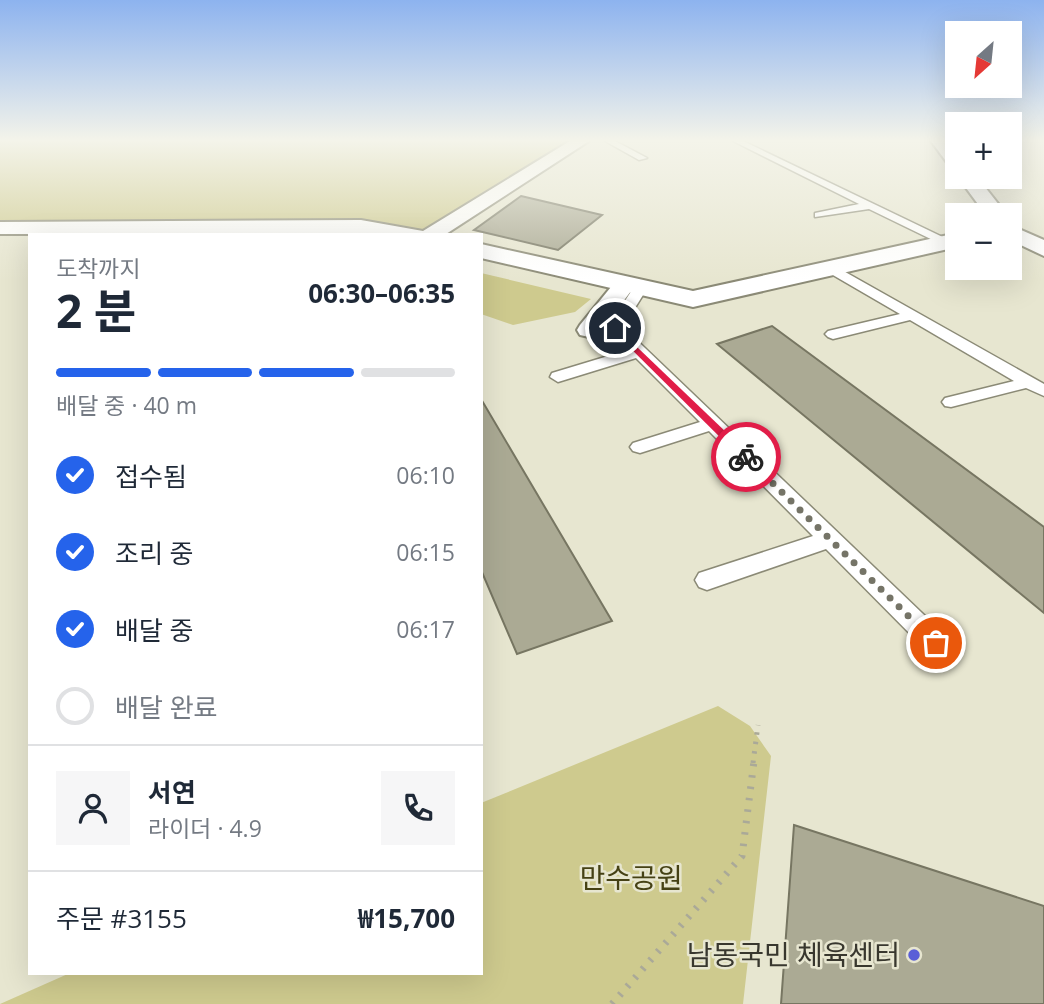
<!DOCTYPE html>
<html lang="ko">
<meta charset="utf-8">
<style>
:root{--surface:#fff;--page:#f6f6f7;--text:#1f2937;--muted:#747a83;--line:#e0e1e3;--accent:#2563eb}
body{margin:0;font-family:"Open Sans","Noto Sans KR",sans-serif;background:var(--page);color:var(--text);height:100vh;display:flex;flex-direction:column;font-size:26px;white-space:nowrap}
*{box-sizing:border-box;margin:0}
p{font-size:23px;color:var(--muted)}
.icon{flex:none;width:38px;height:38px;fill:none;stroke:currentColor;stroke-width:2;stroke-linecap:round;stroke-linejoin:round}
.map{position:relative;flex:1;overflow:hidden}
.sheet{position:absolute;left:28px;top:233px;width:455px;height:742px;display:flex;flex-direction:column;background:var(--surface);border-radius:0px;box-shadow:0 7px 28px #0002}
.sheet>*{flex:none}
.needle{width:46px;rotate:207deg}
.fabs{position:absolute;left:945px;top:21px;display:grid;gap:14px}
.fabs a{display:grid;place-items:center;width:77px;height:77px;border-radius:0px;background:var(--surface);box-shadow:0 7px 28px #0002;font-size:35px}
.pin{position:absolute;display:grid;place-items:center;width:60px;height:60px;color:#fff;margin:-30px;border:4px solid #fff;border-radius:50%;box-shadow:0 2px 7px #0007}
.courier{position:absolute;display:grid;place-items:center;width:70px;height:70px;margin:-35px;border:5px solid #e11d48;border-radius:50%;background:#fff;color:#222;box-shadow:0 2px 9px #0007}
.overview em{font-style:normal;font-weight:700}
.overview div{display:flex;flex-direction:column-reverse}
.overview{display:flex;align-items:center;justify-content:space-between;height:119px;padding:0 28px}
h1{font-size:46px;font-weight:700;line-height:52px}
.bar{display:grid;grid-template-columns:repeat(4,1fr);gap:10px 7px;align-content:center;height:84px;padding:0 28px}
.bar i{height:9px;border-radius:5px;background:var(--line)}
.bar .on{background:var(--accent)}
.bar p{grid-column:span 4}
.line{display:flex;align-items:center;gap:18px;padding:0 28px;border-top:2px solid var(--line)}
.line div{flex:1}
.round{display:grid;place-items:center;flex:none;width:74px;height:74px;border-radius:0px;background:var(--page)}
ol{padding:0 28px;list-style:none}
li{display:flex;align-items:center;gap:21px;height:77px}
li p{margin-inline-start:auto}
li .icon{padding:7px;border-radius:50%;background:var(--accent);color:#fff;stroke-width:4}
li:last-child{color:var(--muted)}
li i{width:38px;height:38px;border:4px solid var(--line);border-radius:50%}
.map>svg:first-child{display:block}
.green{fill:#ceca8e}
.building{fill:#abaa94;stroke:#777662;stroke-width:2}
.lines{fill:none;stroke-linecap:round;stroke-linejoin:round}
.service-casing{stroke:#8b8a76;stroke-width:3}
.pedestrian-casing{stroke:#8b8a76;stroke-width:4}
.minor-casing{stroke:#8b8a76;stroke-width:4}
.path-far1{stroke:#aaa998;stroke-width:5;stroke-dasharray:2.5 7;stroke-linecap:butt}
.path{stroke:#aaa998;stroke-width:7;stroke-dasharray:2.5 9;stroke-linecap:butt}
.service{fill:#fff;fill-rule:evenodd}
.pedestrian{fill:#fff;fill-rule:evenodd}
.minor{fill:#fff;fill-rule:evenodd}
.route{fill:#e11d48}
.done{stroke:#757467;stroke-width:7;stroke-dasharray:0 12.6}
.poi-dot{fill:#5a5fd7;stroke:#e7e6d0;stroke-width:2.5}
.labels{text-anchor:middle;stroke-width:5;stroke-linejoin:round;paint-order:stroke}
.near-park-label{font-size:28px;fill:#454114;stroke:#e7e6d0}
.near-poi-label{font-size:28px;fill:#38372e;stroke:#e7e6d0;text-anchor:end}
</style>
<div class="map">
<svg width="1044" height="1004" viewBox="0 0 1044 1004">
<rect width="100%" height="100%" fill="#e7e6d0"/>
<path class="green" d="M0 141H581L432 234 0 229Z
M481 273 591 299 575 312 513 325 481 314Z
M718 706 750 726 771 756 743 1004H0L70 973H481V803Z"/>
<path class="building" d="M521 196 602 215 558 250 474 230Z
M772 326 1044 527V613L717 344Z
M481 399 612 621 517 654 481 570Z
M794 825 1044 906V1004H781Z"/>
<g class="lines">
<g class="service-casing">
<path id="service" d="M605 141H615L647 158 639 160Z
M733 141H743L953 242 943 245 869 209 815 217V213L859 204Z
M831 264 1044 384V396L1026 388 951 407 945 406 942 402 945 398 1014 381 910 320 833 339 828 337 825 334 828 331 900 314 826 271V265Z
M641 283 648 287 623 327 945 635 949 643 945 651 936 654 927 651 826 549 707 590 699 587 695 580 699 573 813 536 709 431 640 453 633 451 630 447 633 443 700 422 636 358 558 382 550 377 552 373 628 350 607 328 636 284Z"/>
</g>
<g class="pedestrian-casing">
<path id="pedestrian" d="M623 280 631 282 634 287 598 335 589 337 580 335 577 330 580 325 615 282Z"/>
</g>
<g class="minor-casing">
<path id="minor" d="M570 141H589L446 234H0V222L361 220 423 231Z
M931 141H947L957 153V169L951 168Z
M958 177H977L1007 215H986Z
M1010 225 1044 240V256L1010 240Z
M957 233V247L693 307 481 258V244L693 291Z"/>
</g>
<path class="path-far1" d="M753 763 758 725"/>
<path class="path" d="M612 1004 742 856 754 761"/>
<use href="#service" class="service"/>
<use href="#pedestrian" class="pedestrian"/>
<use href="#minor" class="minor"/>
</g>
<linearGradient id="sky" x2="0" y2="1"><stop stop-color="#8db3ef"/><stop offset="0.5" stop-color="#f4f4ea"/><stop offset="1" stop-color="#f4f4ea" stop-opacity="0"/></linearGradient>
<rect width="1044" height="281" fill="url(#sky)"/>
<path class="route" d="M615 326 750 455V460H743L612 330Z"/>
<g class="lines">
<path class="done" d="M746 457 936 643"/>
</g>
<circle class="poi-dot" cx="914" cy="955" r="7"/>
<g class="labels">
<g class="near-park-label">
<text x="631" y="888">만수공원</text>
</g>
<g class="near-poi-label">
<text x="900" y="965">남동국민 체육센터</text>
</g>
</g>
</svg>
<div class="fabs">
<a><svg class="needle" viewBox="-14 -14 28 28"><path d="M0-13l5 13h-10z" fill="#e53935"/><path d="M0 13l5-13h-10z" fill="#747a83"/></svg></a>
<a>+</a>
<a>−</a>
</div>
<div class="pin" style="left:936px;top:643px;background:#ea580c"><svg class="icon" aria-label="bag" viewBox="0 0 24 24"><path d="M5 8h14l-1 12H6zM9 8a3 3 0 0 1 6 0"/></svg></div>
<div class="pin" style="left:615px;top:328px;background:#1f2937"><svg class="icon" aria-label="home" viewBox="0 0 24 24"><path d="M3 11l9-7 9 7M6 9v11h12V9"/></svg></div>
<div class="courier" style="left:746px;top:457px"><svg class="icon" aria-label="bike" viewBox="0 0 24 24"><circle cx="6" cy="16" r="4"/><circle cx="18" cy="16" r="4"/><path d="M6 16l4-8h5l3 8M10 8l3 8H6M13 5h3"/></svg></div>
<section class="sheet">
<div class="overview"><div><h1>2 분</h1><p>도착까지</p></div><em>06:30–06:35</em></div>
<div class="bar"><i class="on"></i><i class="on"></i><i class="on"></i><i></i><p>배달 중 · 40 m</p></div>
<ol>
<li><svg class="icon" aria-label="check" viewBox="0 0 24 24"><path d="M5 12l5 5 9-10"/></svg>접수됨<p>06:10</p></li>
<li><svg class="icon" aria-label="check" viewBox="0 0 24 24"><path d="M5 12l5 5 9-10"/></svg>조리 중<p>06:15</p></li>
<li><svg class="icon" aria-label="check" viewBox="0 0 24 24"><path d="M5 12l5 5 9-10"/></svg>배달 중<p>06:17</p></li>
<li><i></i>배달 완료</li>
</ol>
<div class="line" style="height:126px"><a class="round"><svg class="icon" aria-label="person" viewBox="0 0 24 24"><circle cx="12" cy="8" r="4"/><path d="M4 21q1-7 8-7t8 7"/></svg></a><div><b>서연</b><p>라이더 · 4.9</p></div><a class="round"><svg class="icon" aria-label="phone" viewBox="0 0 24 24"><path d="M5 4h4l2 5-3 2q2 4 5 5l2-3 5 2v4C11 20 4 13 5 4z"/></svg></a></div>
<div class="line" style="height:91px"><div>주문 #3155</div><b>₩15,700</b></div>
</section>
</div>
